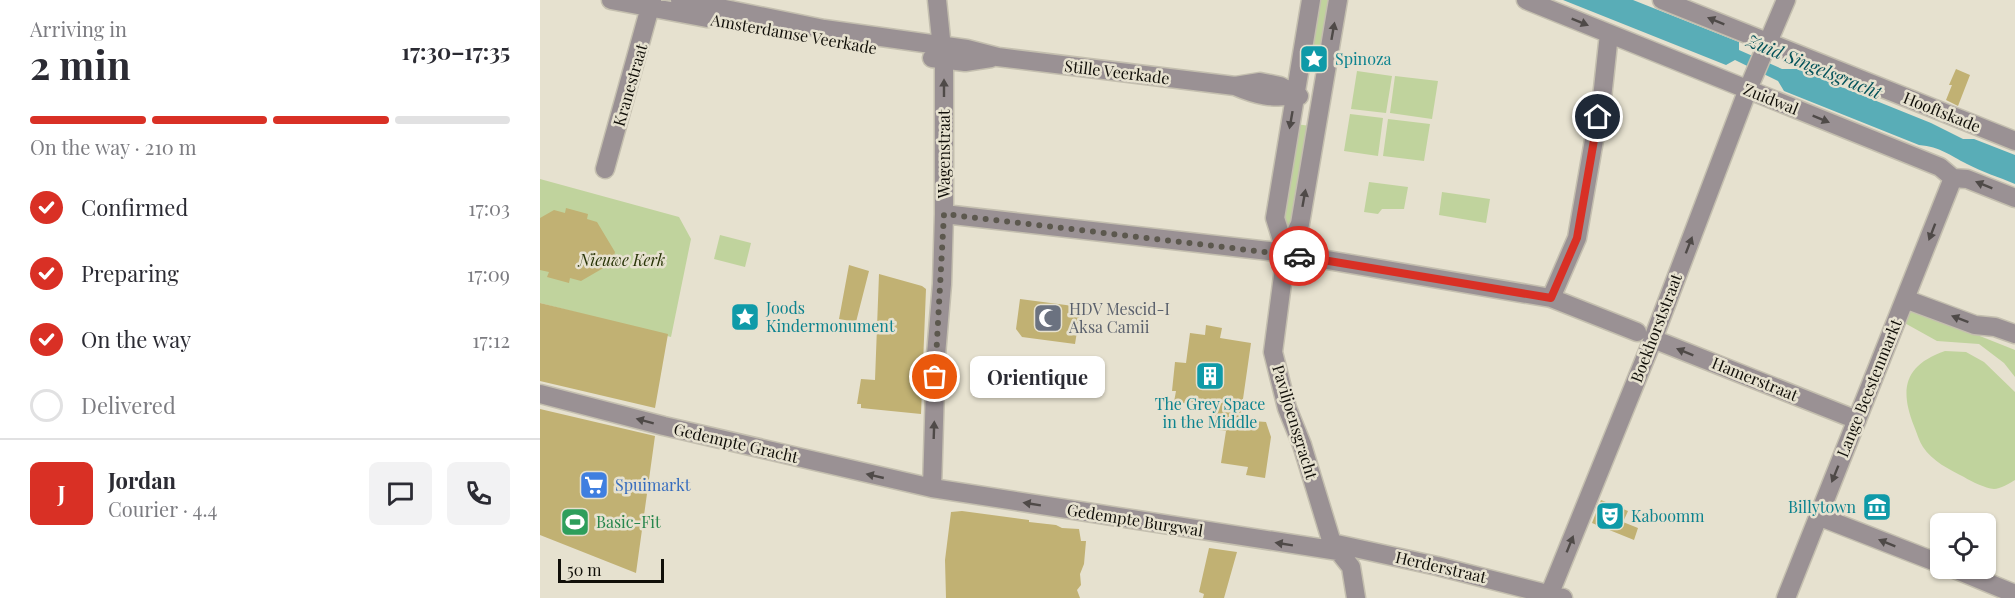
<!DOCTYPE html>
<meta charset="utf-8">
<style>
:root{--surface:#fff;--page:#f2f2f3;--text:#2b2b33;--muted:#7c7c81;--line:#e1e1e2;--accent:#d93025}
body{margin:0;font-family:"Playfair Display",serif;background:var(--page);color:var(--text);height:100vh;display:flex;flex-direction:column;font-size:22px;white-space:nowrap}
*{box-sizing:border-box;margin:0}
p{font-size:20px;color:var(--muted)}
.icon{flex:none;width:33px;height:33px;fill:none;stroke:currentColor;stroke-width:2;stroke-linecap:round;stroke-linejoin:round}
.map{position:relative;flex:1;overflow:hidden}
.drawer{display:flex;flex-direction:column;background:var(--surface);width:540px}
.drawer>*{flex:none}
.buttons{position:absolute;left:1390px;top:513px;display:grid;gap:12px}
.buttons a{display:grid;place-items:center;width:66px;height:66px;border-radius:9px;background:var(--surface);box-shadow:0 2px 4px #0004;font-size:30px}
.scale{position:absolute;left:18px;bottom:15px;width:106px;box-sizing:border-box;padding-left:6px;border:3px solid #110f09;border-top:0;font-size:16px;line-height:21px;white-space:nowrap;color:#110f09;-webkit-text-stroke:4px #e6e1cf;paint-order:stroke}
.pin{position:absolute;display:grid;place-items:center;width:51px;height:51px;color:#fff;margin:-26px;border:3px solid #fff;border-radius:50%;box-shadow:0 2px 6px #0007}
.courier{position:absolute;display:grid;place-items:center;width:60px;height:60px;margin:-30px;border:4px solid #d93025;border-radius:50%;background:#fff;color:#222;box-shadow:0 2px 8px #0007}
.bubble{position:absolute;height:42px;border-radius:9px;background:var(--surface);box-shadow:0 2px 4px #0004;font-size:20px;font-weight:700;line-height:42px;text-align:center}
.overview em{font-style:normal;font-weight:700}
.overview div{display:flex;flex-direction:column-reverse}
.overview{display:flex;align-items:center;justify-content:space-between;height:102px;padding:0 30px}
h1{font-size:39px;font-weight:700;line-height:45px}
.bar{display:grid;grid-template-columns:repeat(4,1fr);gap:9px 6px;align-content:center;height:72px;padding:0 30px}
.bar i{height:8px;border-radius:4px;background:var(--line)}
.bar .current{background:var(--accent)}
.bar p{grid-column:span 4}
.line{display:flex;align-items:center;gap:15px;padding:0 30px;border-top:2px solid var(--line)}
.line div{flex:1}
.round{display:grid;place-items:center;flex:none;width:63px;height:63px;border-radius:9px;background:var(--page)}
ol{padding:0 30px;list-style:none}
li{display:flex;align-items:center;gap:18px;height:66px}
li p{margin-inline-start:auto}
li .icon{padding:6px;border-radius:50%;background:var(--accent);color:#fff;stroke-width:4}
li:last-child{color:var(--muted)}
li i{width:33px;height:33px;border:3px solid var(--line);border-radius:50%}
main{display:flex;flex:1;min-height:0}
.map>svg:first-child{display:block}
.green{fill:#c0d39d}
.water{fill:#59adb7}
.building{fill:#c1b173}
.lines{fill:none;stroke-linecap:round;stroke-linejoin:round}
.minor-casing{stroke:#c4bfaf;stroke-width:21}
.minor{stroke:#9a9194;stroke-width:18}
.oneway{fill:#4f4a48}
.done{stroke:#5c584e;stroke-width:6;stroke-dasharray:0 10.8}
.route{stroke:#d93025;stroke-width:8}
.labels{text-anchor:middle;stroke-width:5;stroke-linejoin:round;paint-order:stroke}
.street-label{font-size:16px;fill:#110f09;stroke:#e6e1cf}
.culture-label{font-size:16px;fill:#0d838f;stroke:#e6e1cf;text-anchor:start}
.park-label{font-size:16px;font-style:italic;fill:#273306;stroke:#e6e1cf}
.worship-label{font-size:16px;fill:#5b616d;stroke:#e6e1cf;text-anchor:start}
.shop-label{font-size:16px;fill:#366cbe;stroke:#e6e1cf;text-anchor:start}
.leisure-label{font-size:16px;fill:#27864d;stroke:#e6e1cf;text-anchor:start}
.water-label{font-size:18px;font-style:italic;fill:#05535a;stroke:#e6e1cf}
</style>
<main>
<section class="drawer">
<div class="overview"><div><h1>2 min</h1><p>Arriving in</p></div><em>17:30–17:35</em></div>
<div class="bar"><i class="current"></i><i class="current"></i><i class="current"></i><i></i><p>On the way · 210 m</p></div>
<ol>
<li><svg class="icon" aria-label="check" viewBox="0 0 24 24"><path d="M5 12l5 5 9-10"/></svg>Confirmed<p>17:03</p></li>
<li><svg class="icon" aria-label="check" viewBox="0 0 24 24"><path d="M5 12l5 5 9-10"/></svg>Preparing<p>17:09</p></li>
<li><svg class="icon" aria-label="check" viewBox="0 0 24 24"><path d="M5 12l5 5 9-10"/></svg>On the way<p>17:12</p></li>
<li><i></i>Delivered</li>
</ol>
<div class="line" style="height:108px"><b class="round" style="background:var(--accent);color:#fff">J</b><div><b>Jordan</b><p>Courier · 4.4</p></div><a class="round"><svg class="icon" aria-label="chat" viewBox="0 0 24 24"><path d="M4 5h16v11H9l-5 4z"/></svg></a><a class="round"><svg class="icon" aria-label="phone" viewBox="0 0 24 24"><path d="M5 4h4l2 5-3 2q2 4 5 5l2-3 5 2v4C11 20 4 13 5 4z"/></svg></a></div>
</section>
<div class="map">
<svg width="1475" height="598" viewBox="0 0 1475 598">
<rect width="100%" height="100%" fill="#e6e1cf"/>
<path class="green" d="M771 0H798L786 70 760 67Z
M817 71 852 76 846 113 811 109Z
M855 76 898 81 892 119 850 113Z
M810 114 843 118 838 156 804 151Z
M848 119 890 124 884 161 843 156Z
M755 124 771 126 751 229 741 227Z
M0 179 139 217 151 239 131 337 0 303Z
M829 182 868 187 864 209H842L838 214 824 212Z
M902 192 950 199 946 223 899 215Z
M180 235 211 243 205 267 174 259Z
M1367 307 1475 350V377L1464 363 1439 344 1397 341 1361 321Z
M1405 351 1426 352 1444 362 1475 392V480C1470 483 1460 489 1454 489 1445 488 1432 482 1424 477 1410 470 1392 461 1383 447 1379 441 1377 433 1374 426 1359 388 1365 365 1405 351Z"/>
<path class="water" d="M1023 0H1093L1199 42V50L1242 69H1257L1391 123 1423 139H1434L1475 155V184C1459 177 1442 172 1427 164 1409 155 1401 147 1379 145L1244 91 1238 81 1195 60 1186 65Z"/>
<path class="building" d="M1416 69 1430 75 1418 106 1406 100 1412 85H1409Z
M26 208 48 214 47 219 57 222 75 252 72 263 41 281 30 278 29 283 7 277 9 272 0 270V218L14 210 25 213Z
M309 265 329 271 316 322 299 319Z
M339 274 382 286 386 289 381 414 321 408V404H317L321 379 335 380Z
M480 299 541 307 535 344 482 337 476 329Z
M0 303 128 334 115 408 0 381Z
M666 325 682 328 680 338 711 343 700 420 726 422 731 437 725 478 706 475 708 467 681 463 686 431 673 429 677 407 634 402 636 391H632L635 362 646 363 650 333 665 335Z
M0 409 115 436 96 573 0 535Z
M1061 500 1088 511 1083 522 1098 528 1094 540 1052 523Z
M422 511 489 520V522L516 525 522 528 539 529 541 541H546L544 564 540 574 541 585 537 590 540 598H406L405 560 411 512Z
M669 548 697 552 684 598H663L664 594 659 592Z"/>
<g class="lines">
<g class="minor-casing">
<path id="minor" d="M71 0 167 18
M140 0 284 29 427 49 458 57 695 86C716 95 732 99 755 95
M798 0 760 224 746 253 733 352 747 408 762 445 792 543 811 567 816 598
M986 0 1400 167 1413 178 1427 179 1475 198
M1122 0 1475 141
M392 58 425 62 451 58
M695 86 720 82 740 86 759 96
M1058 103 1062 98 1069 34
M65 169 112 0
M404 214 746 253 1011 298 1097 332
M746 253 735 218 771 0
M1011 298 1037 238 1058 117
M1365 299 1435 325 1455 327 1475 334
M1113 339 1317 420
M0 394 124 426 392 488 798 551
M392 488 396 355 402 284 404 214V68L397 0
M1278 516 1401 564
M792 543 897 566 1023 598
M1412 568 1475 594
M1008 598 1113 339 1208 89 1246 0
M1246 598 1413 178"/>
</g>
<use href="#minor" class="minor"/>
</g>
<defs><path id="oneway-solid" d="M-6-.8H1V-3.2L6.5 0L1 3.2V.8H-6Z" transform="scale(1.5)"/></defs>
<g class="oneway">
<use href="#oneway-solid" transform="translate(1176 21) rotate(-158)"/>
<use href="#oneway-solid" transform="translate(1040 22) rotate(22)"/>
<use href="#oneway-solid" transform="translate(793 31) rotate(-80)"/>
<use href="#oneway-solid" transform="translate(404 88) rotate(-90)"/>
<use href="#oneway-solid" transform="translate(1281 119) rotate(22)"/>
<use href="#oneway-solid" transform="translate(751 120) rotate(100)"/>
<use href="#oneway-solid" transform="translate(1444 185) rotate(-158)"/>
<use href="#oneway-solid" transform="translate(764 198) rotate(-80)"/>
<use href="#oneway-solid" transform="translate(1392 232) rotate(111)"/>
<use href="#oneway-solid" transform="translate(1149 245) rotate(-69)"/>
<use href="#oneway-solid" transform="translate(1420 319) rotate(-159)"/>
<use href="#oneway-solid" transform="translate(1145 352) rotate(-158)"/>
<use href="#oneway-solid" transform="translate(105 421) rotate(-165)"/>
<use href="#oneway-solid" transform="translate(394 430) rotate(-88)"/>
<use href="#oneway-solid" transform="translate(1295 474) rotate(112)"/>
<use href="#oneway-solid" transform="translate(335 476) rotate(-167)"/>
<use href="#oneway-solid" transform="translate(492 504) rotate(-171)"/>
<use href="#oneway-solid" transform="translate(1347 543) rotate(-158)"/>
<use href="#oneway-solid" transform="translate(744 544) rotate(-171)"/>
<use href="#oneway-solid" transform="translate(1030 544) rotate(-68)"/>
</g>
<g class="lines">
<path class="done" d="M395 377 404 214 759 256"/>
<path class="route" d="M759 256 1011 298 1037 238 1058 117"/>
</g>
<defs>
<g id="sight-square" transform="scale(1.5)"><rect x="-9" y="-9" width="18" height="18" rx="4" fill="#0f9aa8" stroke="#e6e1cf"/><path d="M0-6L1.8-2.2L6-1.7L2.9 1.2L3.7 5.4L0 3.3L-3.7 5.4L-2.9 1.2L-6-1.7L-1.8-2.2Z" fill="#fff"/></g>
<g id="mosque-square" transform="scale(1.5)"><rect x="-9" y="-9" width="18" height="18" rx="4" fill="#6b7280" stroke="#e6e1cf"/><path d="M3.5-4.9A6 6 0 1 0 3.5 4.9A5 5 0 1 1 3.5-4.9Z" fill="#fff"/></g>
<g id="building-square" transform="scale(1.5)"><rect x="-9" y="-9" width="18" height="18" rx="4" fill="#0f9aa8" stroke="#e6e1cf"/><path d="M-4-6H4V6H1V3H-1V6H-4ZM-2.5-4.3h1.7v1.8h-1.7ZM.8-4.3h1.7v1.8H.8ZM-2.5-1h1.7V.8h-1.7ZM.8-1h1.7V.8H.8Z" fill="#fff"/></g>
<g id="supermarket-square" transform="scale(1.5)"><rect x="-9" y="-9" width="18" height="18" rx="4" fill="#3f7fe0" stroke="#e6e1cf"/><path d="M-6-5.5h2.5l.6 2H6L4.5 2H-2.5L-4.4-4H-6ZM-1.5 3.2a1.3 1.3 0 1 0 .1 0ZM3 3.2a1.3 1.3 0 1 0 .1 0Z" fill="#fff"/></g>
<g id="museum-square" transform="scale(1.5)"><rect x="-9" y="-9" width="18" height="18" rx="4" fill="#0f9aa8" stroke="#e6e1cf"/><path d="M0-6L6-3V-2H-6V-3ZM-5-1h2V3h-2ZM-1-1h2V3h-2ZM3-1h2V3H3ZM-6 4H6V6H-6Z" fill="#fff"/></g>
<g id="theatre-square" transform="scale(1.5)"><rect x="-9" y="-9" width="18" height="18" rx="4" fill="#0f9aa8" stroke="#e6e1cf"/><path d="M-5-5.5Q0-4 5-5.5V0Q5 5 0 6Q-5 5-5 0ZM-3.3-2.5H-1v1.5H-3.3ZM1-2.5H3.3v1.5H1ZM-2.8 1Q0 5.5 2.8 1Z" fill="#fff"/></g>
<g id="stadium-square" transform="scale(1.5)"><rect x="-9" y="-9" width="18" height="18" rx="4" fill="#2e9e5b" stroke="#e6e1cf"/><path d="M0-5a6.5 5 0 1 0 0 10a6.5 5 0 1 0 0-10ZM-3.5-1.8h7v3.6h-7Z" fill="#fff"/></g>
</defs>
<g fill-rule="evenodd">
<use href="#sight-square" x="774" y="59"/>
<use href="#sight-square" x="205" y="317"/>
<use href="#mosque-square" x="508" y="318"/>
<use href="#building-square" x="670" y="376"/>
<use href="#supermarket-square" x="54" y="485"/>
<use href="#museum-square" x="1337" y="507"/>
<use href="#theatre-square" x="1070" y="516"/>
<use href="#stadium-square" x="35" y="522"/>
</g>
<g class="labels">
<g class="street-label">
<text transform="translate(254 34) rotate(10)" y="6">Amsterdamse Veerkade</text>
<text transform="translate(577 72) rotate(7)" y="6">Stille Veerkade</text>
<text transform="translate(90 85) rotate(-74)" y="6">Kranestraat</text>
<text transform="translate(1231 99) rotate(22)" y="6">Zuidwal</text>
<text transform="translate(1402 112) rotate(22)" y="6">Hooftskade</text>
<text transform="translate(404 154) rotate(-90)" y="6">Wagenstraat</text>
<text transform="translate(1116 328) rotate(-69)" y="6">Boekhorststraat</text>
<text transform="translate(1215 379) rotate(22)" y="6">Hamerstraat</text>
<text transform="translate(1329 388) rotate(-68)" y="6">Lange Beestenmarkt</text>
<text transform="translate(755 422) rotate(73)" y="6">Paviljoensgracht</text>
<text transform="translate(196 443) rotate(13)" y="6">Gedempte Gracht</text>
<text transform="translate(595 520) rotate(9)" y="6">Gedempte Burgwal</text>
<text transform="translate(901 567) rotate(13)" y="6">Herderstraat</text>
</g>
<g class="culture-label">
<text x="795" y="65">Spinoza</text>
<text x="226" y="314">Joods<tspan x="226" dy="18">Kindermonument</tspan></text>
<text x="670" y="410" text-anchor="middle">The Grey Space<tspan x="670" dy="18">in the Middle</tspan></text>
<text x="1316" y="513" text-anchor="end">Billytown</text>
<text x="1091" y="522">Kaboomm</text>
</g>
<g class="park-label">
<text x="82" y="266">Nieuwe Kerk</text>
</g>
<g class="worship-label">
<text x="529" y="315">HDV Mescid-I<tspan x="529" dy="18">Aksa Camii</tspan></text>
</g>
<g class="shop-label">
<text x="75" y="491">Spuimarkt</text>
</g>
<g class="leisure-label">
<text x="56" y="528">Basic-Fit</text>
</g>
<g class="water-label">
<text transform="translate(1274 67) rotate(22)" y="6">Zuid Singelsgracht</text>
</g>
</g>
</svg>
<div class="buttons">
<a><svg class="icon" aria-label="locate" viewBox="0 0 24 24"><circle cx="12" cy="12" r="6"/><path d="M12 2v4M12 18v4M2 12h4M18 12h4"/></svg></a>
</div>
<div class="scale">50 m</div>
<div class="pin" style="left:395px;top:377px;background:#ea580c"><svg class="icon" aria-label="bag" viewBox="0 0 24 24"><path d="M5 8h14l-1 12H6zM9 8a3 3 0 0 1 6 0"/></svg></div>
<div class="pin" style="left:1058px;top:117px;background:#1f2937"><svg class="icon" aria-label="home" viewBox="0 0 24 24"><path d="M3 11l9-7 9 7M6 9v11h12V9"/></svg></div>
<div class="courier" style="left:759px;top:256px"><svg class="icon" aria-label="car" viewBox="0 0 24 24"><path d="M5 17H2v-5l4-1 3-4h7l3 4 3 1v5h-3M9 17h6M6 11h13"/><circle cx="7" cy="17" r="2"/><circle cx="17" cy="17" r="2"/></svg></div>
<div class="bubble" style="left:430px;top:356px;width:135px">Orientique</div>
</div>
</main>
